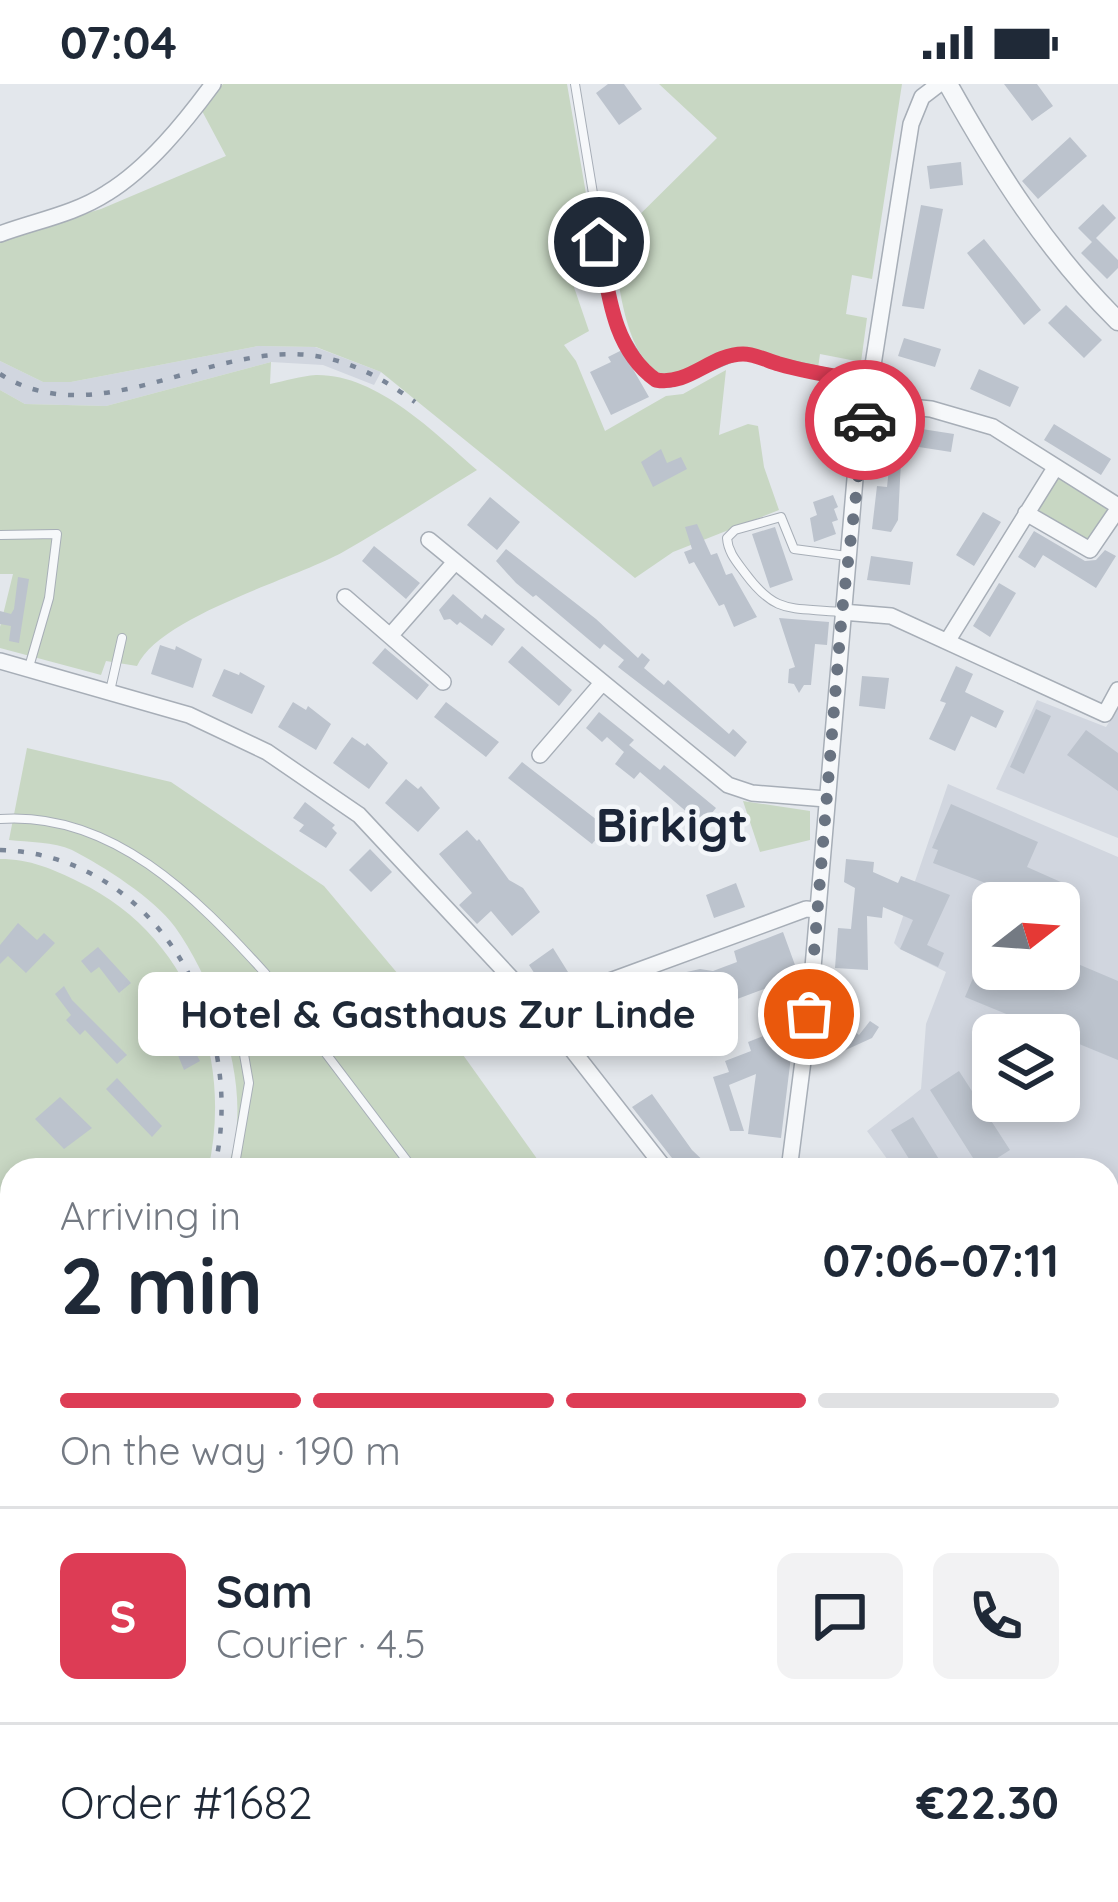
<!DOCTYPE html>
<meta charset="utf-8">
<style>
:root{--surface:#fff;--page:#f2f2f3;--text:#1f2937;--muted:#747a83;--line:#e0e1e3;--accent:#dd3c55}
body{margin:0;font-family:Quicksand,sans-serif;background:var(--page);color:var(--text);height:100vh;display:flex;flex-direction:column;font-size:45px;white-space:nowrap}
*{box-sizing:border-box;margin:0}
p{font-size:39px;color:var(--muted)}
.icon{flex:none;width:66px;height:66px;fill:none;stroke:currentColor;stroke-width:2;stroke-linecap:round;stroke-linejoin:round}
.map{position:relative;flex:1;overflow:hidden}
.sheet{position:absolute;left:0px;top:1074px;width:1119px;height:744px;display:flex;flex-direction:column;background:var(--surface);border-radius:36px 36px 0 0;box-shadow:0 6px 18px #0003}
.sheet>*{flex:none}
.needle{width:78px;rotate:73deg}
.controls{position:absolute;left:972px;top:798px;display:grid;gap:24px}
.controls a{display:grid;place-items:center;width:108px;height:108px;border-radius:18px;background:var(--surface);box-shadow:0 6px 18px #0003;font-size:60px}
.pin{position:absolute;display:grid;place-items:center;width:102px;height:102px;color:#fff;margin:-51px;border:6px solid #fff;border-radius:50%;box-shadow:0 3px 12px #0007}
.courier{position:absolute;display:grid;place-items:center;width:120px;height:120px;margin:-60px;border:9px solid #dd3c55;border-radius:50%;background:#fff;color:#222;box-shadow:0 3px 15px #0007}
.bubble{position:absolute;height:84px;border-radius:18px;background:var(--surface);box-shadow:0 6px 18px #0003;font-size:39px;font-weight:700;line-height:84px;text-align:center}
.overview em{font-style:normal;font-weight:700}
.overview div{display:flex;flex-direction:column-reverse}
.overview{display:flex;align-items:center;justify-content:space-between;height:204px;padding:0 60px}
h1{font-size:78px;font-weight:700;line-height:90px}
.bar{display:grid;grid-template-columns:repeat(4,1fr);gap:18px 12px;align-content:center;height:144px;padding:0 60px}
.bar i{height:15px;border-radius:9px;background:var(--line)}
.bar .active{background:var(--accent)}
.bar p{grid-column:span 4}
.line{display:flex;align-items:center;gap:30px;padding:0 60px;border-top:3px solid var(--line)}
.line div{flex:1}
.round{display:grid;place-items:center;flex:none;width:126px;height:126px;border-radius:18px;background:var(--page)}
.status{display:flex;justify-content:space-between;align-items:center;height:84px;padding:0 60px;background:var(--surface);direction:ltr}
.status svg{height:33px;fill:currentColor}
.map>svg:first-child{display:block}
.built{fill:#d1d6df;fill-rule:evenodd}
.green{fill:#c8d7c3}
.building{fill:#bcc3cd}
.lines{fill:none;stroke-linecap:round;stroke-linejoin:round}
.service-casing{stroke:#a7aeb7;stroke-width:10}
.minor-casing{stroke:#a7aeb7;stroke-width:18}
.tertiary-casing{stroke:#a7aeb7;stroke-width:21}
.service{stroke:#f6f8fa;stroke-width:8}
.minor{stroke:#f6f8fa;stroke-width:15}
.tertiary{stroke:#f6f8fa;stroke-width:18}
.rail{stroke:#7a8698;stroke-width:4.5;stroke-dasharray:6 12;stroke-linecap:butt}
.done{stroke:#697381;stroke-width:12;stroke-dasharray:0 21.6}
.route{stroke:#dd3c55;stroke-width:15}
.labels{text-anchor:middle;stroke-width:9;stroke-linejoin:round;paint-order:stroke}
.district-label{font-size:48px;font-weight:bold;fill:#1b2538;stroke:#f3f6f9}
</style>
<div class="status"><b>07:04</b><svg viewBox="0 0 49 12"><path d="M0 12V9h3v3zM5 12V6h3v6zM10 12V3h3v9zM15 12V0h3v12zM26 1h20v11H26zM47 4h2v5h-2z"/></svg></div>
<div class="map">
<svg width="1118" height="1818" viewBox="0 0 1118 1818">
<rect width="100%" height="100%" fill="#e3e7ec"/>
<path class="built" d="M258 262 315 263 381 288 374 301 323 281 271 278 106 322 25 320 0 306V277L43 298H71Z
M1037 616 1106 643 1118 624V754L996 705Z
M948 700 1118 773V1333L1107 1337V1086H895L867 1047 921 1005 926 940 946 888 900 865 894 859ZM993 819H1059V885H993ZM993 951H1059V1017H993Z"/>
<path class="green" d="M223 0H567L593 150 561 165 589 247 564 261 576 277 605 347 666 312 683 310 726 286 719 351 748 340 758 342 764 383 779 426 673 468 635 494 381 288 316 263 258 262 71 298H43L0 277V154L101 125 226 72 201 25Z
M659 0H902L872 195 852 191 846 230 867 234 861 278 820 270 818 284 743 264 674 294C624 286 620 199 612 158L717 54Z
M271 278 270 300C285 297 301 292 316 291 377 290 435 349 477 386 433 413 389 442 343 468 292 496 160 532 137 582L106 577 101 591 0 564V543L13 490H0V306L25 320 106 322Z
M1063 394 1105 420 1108 429 1092 455 1085 457 1040 431 1039 422 1054 396Z
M27 664 171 698 324 802 446 947 545 1086H226C258 1015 217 902 175 843 154 814 103 782 72 766 54 758 28 758 9 756Z
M743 717 810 727V756L760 768Z
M0 775C30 775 53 785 79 798 188 850 234 972 208 1086H12V1368L0 1384Z
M1118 1483V1818H375L370 1806H1107V1489Z"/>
<path class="building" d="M608 0H624L642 25 619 41 596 9Z
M1004 0H1037L1053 22 1032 37Z
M1070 53 1087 72 1038 115 1022 97Z
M961 78 963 101 930 105 927 82Z
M1103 120 1116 134 1096 154 1118 176V184L1107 195 1081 169 1092 158 1078 144Z
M921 121 943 125 924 225 902 222Z
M984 155 1041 226 1024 241 967 169Z
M1066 221 1102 256 1084 274 1048 239Z
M904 254 941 265 935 283 898 272Z
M622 266 649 313 611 331 590 288 611 278 608 273Z
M979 285 1019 303 1010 323 970 305Z
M810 310 844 314 841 338 807 334Z
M1054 340 1111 375 1101 391 1044 356Z
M896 341 954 350 951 368 893 359Z
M661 365 667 379 681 373 687 385 653 403 641 378Z
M890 375 901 377 898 436 891 448 872 445 877 402 887 403Z
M833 411 838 423 834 425 838 436 832 438 836 450 814 458 810 434 817 431 813 418Z
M490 413 520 438 497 466 467 441Z
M983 428 1001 438 974 482 956 471Z
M697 440 711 471 717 469 726 491 732 489 757 533 734 543 724 520 719 522 694 478 689 480 684 468 692 465 685 443Z
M775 443 793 496 770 504 752 450Z
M1034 447 1085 477 1096 476 1105 466 1116 472 1096 504 1043 471 1035 484 1018 473Z
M374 462 420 499 406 515 362 477Z
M506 465 596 535 638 574 642 569 650 576 644 584 664 601 668 596 729 650 733 645 747 658 735 673 618 583 624 576 604 560 600 565 536 511 533 513 516 499 496 477Z
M871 472 913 478 910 501 867 496Z
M18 493 29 495 19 559 9 557 11 542 0 540V527L11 530 14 525Z
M999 499 1016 509 990 553 973 542Z
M453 510 482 535 485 530 505 545 492 562 460 538 457 541 450 535 444 536 439 526Z
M779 534 829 538 827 561 815 560 811 601H804L799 609 794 600 788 599 789 585 795 583Z
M160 561 175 566 176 562 202 575 193 604 151 590Z
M522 562 572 606 559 622 508 578Z
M385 564 429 601 417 616 372 579Z
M956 582 973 590 965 608 1004 627 996 644 971 632 955 667 929 655 946 619 940 617Z
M224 585 239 591 240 588 265 602 252 630 212 612Z
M862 592 889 594 885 625 859 622Z
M293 618 306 626 308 622 331 640 316 666 278 643Z
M446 618 499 658 486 673 434 633Z
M1036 625 1051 632 1024 690 1010 683Z
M599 628 634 656 629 661 660 686 664 681 716 724 702 741 640 688 634 695 615 680 624 668 607 653 602 658 586 644Z
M1086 646 1118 669V707L1067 671Z
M352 653 365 662 367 659 388 679 369 705 333 679Z
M522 678 606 743 592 760 508 694Z
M406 695 418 705 421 702 440 724 418 748 385 719Z
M305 718 335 741 332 744 337 749 326 764 299 747 304 741 293 734Z
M951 720 1038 758 1027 783 1072 803 1065 819H1014L1006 815 1009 808 933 779 938 766 932 764Z
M467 746 477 757 479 755 509 796 523 804 540 828 512 852 491 827 477 840 459 821 472 809 439 770Z
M370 765 392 788 371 808 349 786Z
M846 775 874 778 873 788 898 799 901 792 950 811 927 861 944 869 938 883 900 865 913 836 883 823 882 834 867 832 868 886 835 884 838 844 851 845 855 804 844 798Z
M736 799 745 823 714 834 706 811Z
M18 839 37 856 44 849 55 859 26 889 8 872 0 880V861Z
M993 847V885H1059V872L1118 897V976L965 913Z
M783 848 799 892 697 930 703 945 683 952 673 924 651 932 641 907 682 889 700 885 713 887 737 878 734 867Z
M98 863 131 899 119 909 99 883 91 889 81 877Z
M553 864 568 888 544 904 529 881Z
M64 902 72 916 127 971 117 980 85 946 80 951 66 936 71 931 55 910Z
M155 923 191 960 200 977 184 986 175 964 145 933Z
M838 935 859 951 870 937 879 943 872 954 837 970 822 968 825 940Z
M795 940 781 1054 748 1050 756 990 729 1001 744 1047H730L713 993 729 988 725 977 751 967 748 958Z
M959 987 1010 1066 980 1085 930 1006Z
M117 994 162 1042 152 1053 106 1005Z
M652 1010 692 1066 713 1086H683L672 1074 632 1023Z
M60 1013 92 1044 64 1065 35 1035Z
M913 1033 940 1077 925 1086H916L891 1046Z
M1107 1151 1118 1164V1250L1107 1237Z"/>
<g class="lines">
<g class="service-casing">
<path id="service" d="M575 0 614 237 647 290 669 299 740 270 870 298
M0 451 57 450 49 514 29 583
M840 528C790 523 776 531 745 489 736 477 728 468 727 454L735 446 781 433 794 465 847 472
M110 607 122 554
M0 735C112 727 196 813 265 889
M234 1086 249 999 235 919 265 889 414 1086"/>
</g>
<g class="minor-casing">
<path id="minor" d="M0 150C35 137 75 130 107 109 148 84 185 38 213 0
M868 319 931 325 993 343 1118 422
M1026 429 1090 466 1118 425
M429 456 728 701 752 709 826 715
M345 513 443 598
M842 528 891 532 1105 630 1118 606
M390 552 455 478
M948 556 1055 384
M0 577 189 631 267 668 359 731 541 926 666 1086
M540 671 602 599
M541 926 547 920 806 825 818 826
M789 1086 809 930 855 395 911 40 922 13 939 0
M1107 1399 1118 1396"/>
</g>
<g class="tertiary-casing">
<path id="tertiary" d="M948 0C996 86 1047 167 1118 237"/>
</g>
<use href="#service" class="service"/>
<use href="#minor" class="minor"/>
<use href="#tertiary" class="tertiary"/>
<path class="rail" d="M0 290C98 352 211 256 316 272 354 278 385 296 415 318
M0 766C160 771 249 944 214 1086
M0 1393 12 1378"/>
</g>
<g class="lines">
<path class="done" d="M809 930 842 528 865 336"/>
<path class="route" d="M599 158C608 206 612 265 656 296 689 302 711 270 743 270 755 270 768 277 779 280 809 289 840 293 871 298L865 336"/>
</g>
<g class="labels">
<g class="district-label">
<text x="672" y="758">Birkigt</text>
</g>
</g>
</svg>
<div class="controls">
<a><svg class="needle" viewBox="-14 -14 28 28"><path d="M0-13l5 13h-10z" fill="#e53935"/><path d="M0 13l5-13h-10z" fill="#747a83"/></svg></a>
<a><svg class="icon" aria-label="layers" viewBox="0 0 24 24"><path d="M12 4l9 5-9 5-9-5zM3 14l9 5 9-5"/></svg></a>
</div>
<div class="pin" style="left:809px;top:930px;background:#ea580c"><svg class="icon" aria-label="bag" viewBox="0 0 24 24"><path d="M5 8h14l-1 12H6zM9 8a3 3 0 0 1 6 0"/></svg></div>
<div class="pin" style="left:599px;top:158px;background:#1f2937"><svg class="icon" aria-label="home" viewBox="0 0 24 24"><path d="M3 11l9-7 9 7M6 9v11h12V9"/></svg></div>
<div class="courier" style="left:865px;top:336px"><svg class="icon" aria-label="car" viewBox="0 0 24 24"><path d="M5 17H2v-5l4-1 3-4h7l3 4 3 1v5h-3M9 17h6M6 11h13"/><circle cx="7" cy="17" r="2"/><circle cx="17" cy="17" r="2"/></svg></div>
<div class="bubble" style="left:138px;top:888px;width:600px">Hotel &amp; Gasthaus Zur Linde</div>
<section class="sheet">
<div class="overview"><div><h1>2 min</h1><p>Arriving in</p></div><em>07:06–07:11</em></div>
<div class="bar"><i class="active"></i><i class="active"></i><i class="active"></i><i></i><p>On the way · 190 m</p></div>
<div class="line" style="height:216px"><b class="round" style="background:var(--accent);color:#fff">S</b><div><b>Sam</b><p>Courier · 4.5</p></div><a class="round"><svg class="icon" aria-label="chat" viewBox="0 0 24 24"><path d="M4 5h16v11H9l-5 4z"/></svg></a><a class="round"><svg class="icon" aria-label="phone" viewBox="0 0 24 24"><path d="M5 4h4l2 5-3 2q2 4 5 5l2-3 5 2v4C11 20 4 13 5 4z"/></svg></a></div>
<div class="line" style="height:156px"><div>Order #1682</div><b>€22.30</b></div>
</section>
</div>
